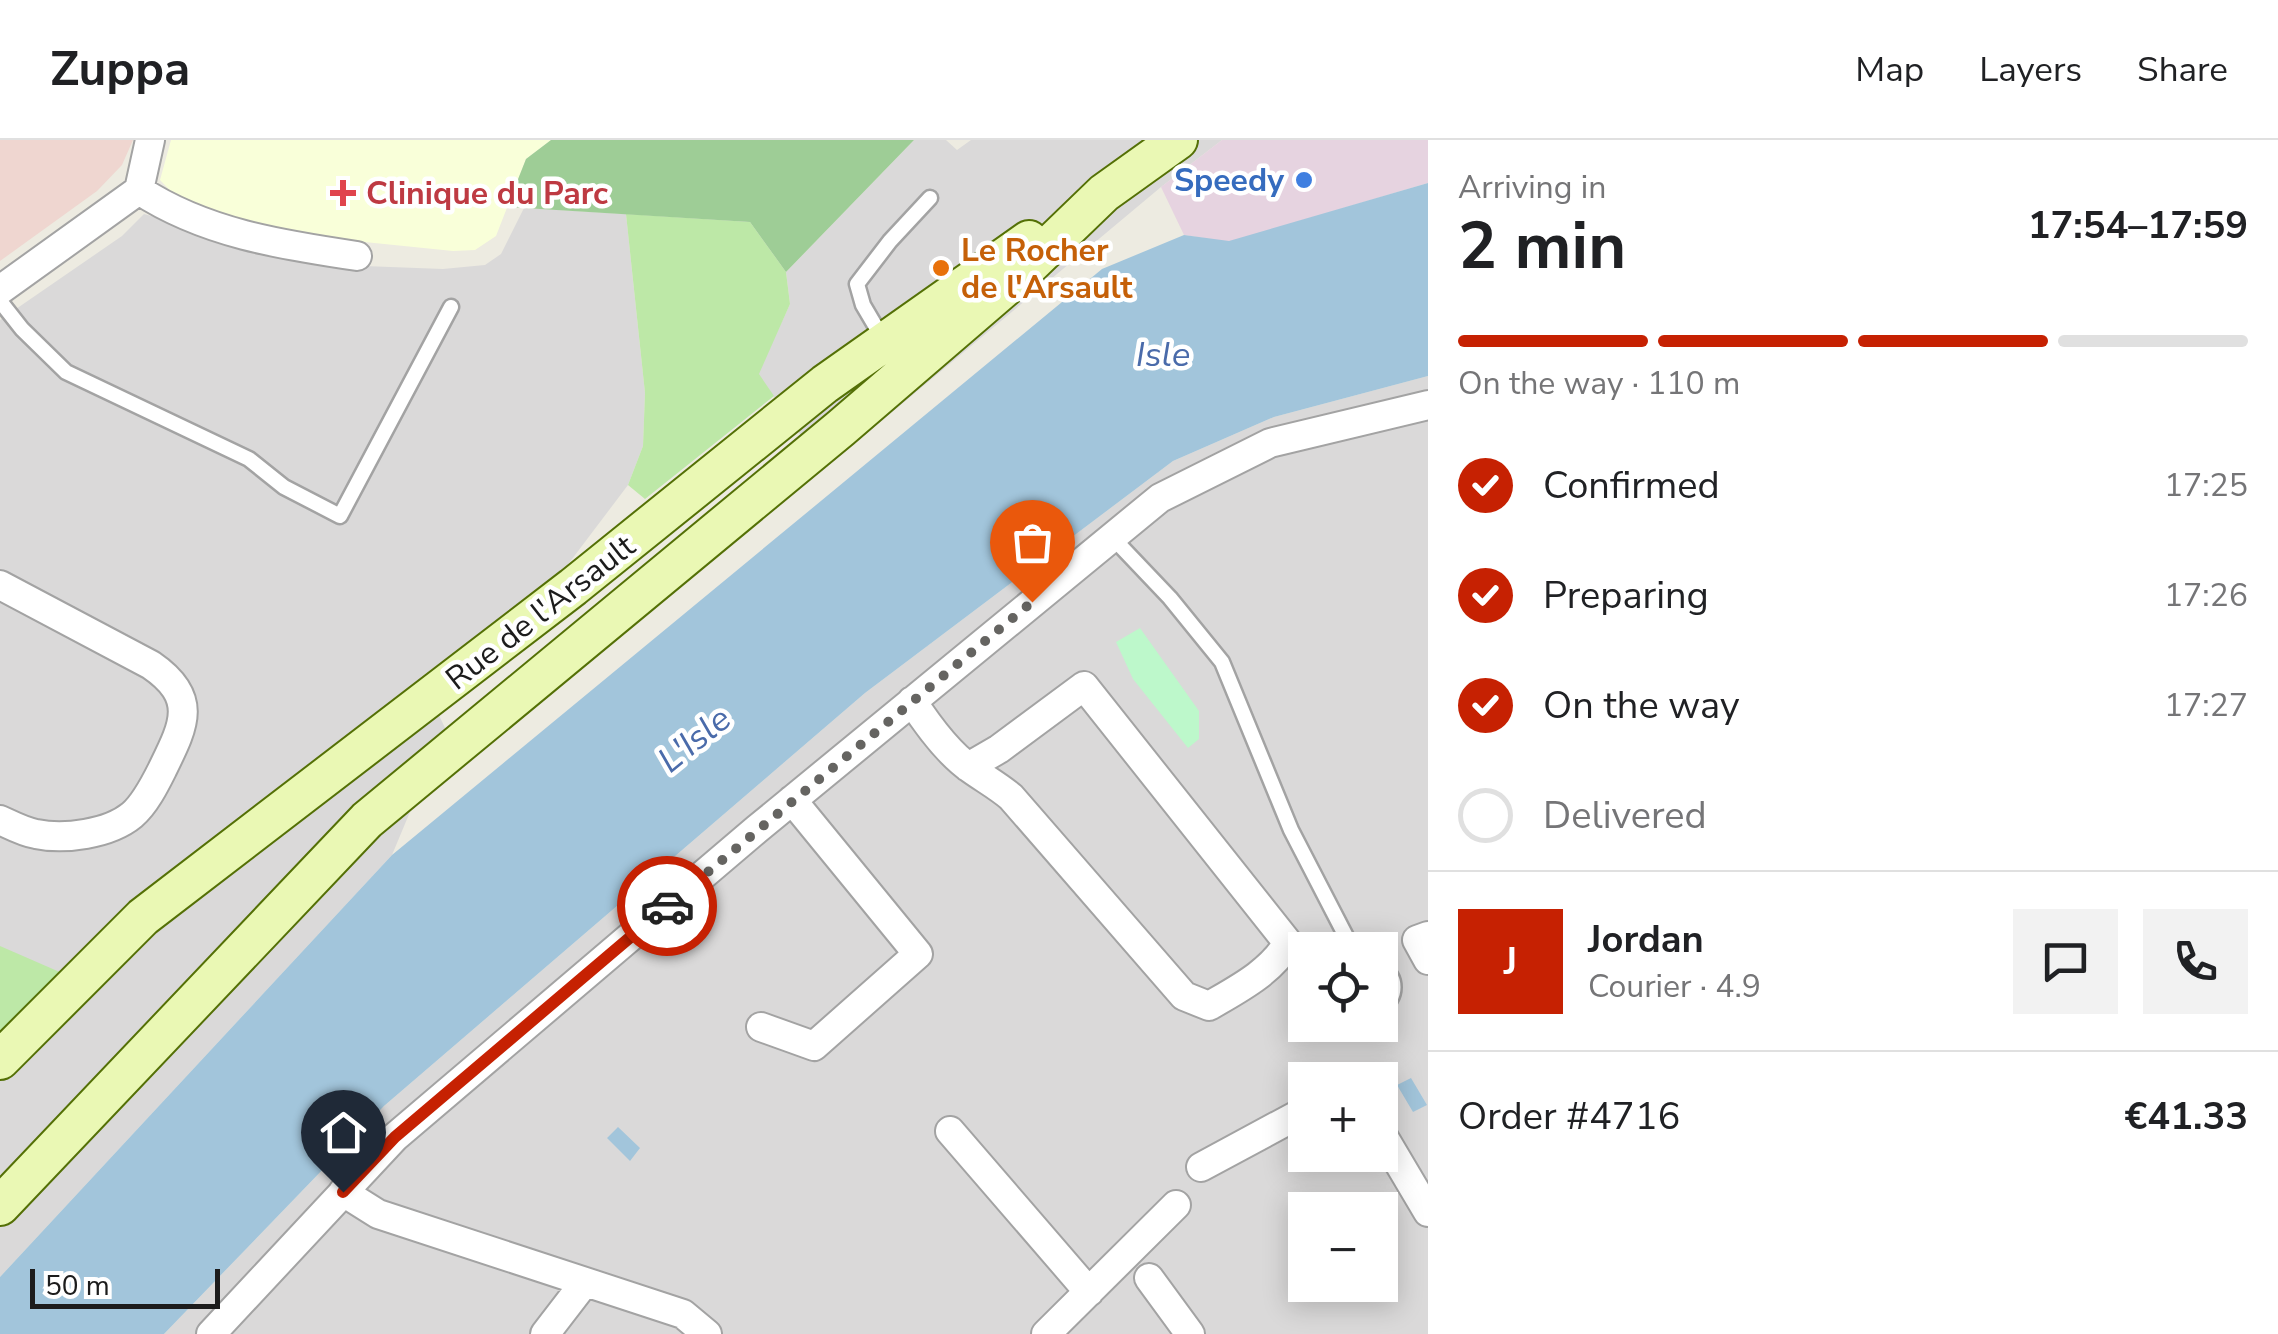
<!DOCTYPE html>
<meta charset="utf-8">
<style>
:root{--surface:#fff;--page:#f2f2f2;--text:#202124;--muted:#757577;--line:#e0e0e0;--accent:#c62102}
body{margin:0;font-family:"Nunito Sans",sans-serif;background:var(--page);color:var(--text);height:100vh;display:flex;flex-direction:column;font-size:38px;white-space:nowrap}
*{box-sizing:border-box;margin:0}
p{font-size:32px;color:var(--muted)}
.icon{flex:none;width:55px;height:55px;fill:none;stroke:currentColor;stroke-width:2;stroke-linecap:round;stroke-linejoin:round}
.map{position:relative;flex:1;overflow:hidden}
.sheet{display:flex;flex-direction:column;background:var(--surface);width:850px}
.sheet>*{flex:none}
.tools{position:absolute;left:1288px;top:792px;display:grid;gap:20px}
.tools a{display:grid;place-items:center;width:110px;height:110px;border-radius:0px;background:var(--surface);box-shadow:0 5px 25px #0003;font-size:50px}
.scale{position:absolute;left:30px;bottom:25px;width:190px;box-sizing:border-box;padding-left:10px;border:5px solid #1c1c1c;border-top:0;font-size:28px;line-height:35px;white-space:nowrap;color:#1c1c1c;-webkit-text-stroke:8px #fff;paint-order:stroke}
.pin{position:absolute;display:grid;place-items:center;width:85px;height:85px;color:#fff;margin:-102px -42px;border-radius:50% 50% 50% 0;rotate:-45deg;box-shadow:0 0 10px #0007}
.pin .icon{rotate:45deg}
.courier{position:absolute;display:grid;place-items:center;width:100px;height:100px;margin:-50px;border:8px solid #c62102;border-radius:50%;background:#fff;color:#222;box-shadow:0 2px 12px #0007}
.overview em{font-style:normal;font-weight:700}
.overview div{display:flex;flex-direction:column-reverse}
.overview{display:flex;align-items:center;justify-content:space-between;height:170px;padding:0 30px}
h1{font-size:65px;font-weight:700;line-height:75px}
.bar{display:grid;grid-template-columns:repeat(4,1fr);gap:15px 10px;align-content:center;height:120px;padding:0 30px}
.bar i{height:12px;border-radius:8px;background:var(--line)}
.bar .selected{background:var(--accent)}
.bar p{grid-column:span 4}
.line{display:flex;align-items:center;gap:25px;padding:0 30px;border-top:2px solid var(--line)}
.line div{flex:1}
.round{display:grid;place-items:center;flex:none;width:105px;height:105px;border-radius:0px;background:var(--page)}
ol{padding:0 30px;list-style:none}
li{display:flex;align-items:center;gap:30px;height:110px}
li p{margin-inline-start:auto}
li .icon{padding:10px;border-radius:50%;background:var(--accent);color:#fff;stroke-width:4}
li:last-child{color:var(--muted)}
li i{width:55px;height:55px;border:5px solid var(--line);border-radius:50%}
header{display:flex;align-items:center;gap:60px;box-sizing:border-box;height:140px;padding:0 50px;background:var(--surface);border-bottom:2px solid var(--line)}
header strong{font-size:48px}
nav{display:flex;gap:55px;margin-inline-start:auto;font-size:35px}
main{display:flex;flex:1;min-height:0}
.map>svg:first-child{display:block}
.residential{fill:#dad9d9;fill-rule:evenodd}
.commercial{fill:#efd6d0}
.industrial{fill:#e6d3e0}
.education{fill:#f9ffd9}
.grass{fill:#bde8a7}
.forest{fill:#9ecd96}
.park{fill:#bdf8cb}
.water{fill:#a2c5db}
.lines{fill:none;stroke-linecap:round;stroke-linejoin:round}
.service-casing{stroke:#a3a3a3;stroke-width:19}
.minor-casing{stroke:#a3a3a3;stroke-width:32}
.secondary-casing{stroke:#547006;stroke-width:42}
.service{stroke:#fff;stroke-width:14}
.minor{stroke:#fff;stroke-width:28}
.secondary{stroke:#eaf8b4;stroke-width:38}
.done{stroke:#656461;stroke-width:10;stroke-dasharray:0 18}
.route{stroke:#c62102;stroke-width:12}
.shop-dot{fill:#3f7fe0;stroke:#fff;stroke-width:4}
.health-dot{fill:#e0444e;stroke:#fff;stroke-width:4}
.food-dot{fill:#e8710a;stroke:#fff;stroke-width:4}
.labels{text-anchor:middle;stroke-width:9;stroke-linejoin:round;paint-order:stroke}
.shop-label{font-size:32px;font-weight:bold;fill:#366cbe;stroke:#fff;text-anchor:end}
.health-label{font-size:32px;font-weight:bold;fill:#be3a42;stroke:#fff;text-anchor:start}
.food-label{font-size:32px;font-weight:bold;fill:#c56008;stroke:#fff;text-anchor:start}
.street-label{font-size:32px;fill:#1c1c1c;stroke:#fff}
.water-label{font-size:35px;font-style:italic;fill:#4a6baa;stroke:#fff}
</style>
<header>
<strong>Zuppa</strong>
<nav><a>Map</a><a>Layers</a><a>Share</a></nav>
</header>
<main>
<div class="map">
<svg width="1428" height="1194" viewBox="0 0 1428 1194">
<rect width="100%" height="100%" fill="#edebe1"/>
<path class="residential" d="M914 0H946L957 10 971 0H1222L1161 47 824 329 758 234 790 164 786 132Z
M524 68 626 74 645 253 643 306 628 345 566 427 507 475 421 537 445 588 392 715 0 1137V180L122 96 144 74 271 109 364 126 443 129 485 125 501 114Z
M1428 236V1194H164L384 966 865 553 1173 321 1274 277ZM1305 810H1380V885H1305ZM1305 940H1380V1015H1305ZM1305 1070H1380V1145H1305Z"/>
<path class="commercial" d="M0 0H133L122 25 97 51 0 121Z"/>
<path class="industrial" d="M1222 0H1428V43L1229 102 1184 95 1161 47Z"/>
<path class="education" d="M171 0H551L526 19 496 96 475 110 453 111 286 94 190 71 160 40Z"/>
<path class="grass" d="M626 74 750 82 786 132 790 164 759 234 774 256 645 359 628 345 643 306 645 253Z
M0 806 62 833 0 896Z"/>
<path class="forest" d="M551 0H914L786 132 750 82 507 67 526 19Z"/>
<path class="park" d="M1140 488 1199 571V599L1188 608 1133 539 1116 502Z"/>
<path class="water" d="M1428 43V236L1274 277 1173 321 865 553 384 966 164 1194H0V1137L392 715 1102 129 1184 95 1229 101Z
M1411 938 1427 965 1413 972 1397 945Z
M618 987 640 1008 630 1021 607 998Z"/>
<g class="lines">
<g class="service-casing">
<path id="service" d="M0 161 22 189 66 232 249 319 284 347 340 376 451 167
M883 199 863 165 857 144 890 101 930 58
M1112 397 1170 458 1222 522 1291 690 1353 810
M1380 826C1398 837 1398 857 1380 869"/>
</g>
<g class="minor-casing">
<path id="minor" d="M139 50C204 93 282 105 357 116
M0 150 139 50 150 0
M0 445 151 525C199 558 184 585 162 630 155 644 145 664 132 675 109 694 64 700 36 694 24 692 11 685 0 680
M912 561C927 584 949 614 971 629 985 639 998 646 1011 657L1184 856 1209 866C1238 849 1270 833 1288 803L1084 546 999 609 968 627
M1428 796 1417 800 1428 820
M761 887 814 906 918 814 792 660
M950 991 1089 1152
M1380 991 1428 1072
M1201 1027 1305 971
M343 1052 378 1074 683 1174 707 1194
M1149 1138 1190 1194
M211 1194 395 997 757 689 1160 358 1270 303 1428 265
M545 1194 585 1142
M1046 1194 1176 1065"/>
</g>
<g class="secondary-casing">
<path id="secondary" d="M0 920 143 777 573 447 825 244 1029 100
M0 1066 367 680 841 288 1019 135 1104 53 1178 0"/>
</g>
<use href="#service" class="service"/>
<use href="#minor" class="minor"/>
<use href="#secondary" class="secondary"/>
</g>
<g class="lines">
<path class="done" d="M667 766 1032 462"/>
<path class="route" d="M343 1052 395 997 667 766"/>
</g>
<circle class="shop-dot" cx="1304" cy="40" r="10"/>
<path class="health-dot" d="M338 38h10v10h10v10h-10v10h-10v-10h-10v-10h10z"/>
<circle class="food-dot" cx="941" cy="128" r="10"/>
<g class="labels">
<g class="shop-label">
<text x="1284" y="51">Speedy</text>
</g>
<g class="health-label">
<text x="366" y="64">Clinique du Parc</text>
</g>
<g class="food-label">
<text x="961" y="121">Le Rocher<tspan x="961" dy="37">de l'Arsault</tspan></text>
</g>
<g class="street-label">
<text transform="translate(540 472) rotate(-38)" y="11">Rue de l'Arsault</text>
</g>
<g class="water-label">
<text x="1163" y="226">Isle</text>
<text transform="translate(694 599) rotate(-39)" y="12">L'Isle</text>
</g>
</g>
</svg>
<div class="tools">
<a><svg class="icon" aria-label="locate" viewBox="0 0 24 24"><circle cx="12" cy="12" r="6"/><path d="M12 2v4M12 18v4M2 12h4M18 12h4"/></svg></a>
<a>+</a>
<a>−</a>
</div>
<div class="scale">50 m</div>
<div class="pin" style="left:1032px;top:462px;background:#ea580c"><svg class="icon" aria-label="bag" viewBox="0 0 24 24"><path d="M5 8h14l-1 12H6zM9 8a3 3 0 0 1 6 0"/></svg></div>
<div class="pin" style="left:343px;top:1052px;background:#1f2937"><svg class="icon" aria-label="home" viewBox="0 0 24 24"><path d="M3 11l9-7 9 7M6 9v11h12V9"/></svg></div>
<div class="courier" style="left:667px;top:766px"><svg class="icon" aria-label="car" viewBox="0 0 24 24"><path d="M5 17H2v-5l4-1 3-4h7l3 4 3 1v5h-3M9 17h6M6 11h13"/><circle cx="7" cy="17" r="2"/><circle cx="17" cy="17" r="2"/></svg></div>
</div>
<section class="sheet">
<div class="overview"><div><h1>2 min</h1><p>Arriving in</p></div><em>17:54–17:59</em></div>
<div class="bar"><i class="selected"></i><i class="selected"></i><i class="selected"></i><i></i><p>On the way · 110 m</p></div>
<ol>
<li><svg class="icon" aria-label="check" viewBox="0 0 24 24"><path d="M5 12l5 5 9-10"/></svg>Confirmed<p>17:25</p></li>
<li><svg class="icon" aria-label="check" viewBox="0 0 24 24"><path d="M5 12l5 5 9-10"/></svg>Preparing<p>17:26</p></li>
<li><svg class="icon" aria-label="check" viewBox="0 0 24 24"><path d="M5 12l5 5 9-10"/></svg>On the way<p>17:27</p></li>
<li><i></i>Delivered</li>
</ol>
<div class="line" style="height:180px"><b class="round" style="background:var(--accent);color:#fff">J</b><div><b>Jordan</b><p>Courier · 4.9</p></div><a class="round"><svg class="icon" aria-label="chat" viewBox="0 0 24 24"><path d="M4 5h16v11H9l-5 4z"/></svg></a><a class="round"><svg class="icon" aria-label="phone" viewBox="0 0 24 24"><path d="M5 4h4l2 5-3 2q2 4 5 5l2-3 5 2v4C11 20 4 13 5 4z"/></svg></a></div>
<div class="line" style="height:130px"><div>Order #4716</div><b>€41.33</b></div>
</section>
</main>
